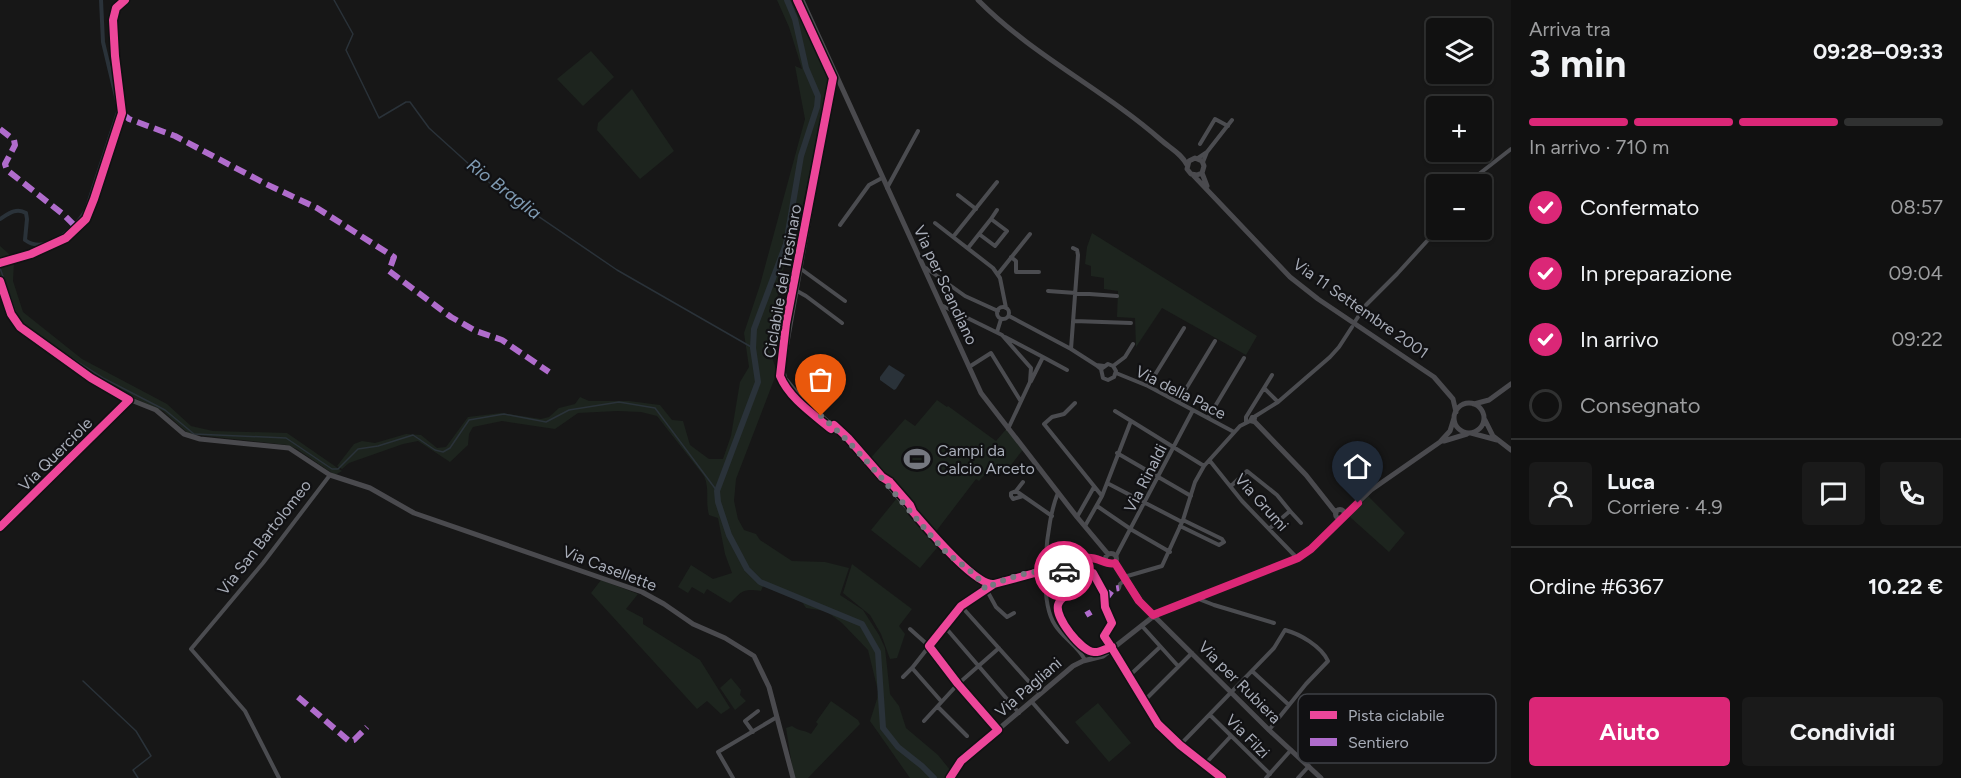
<!DOCTYPE html>
<html lang="it">
<meta charset="utf-8">
<style>
:root{--surface:#111;--page:#1a1a1a;--text:#f1f3f6;--muted:#9c9d9f;--line:#303131;--accent:#db2777}
body{margin:0;font-family:Figtree,sans-serif;background:var(--page);color:var(--text);height:100vh;display:flex;flex-direction:column;font-size:22px;white-space:nowrap}
*{box-sizing:border-box;margin:0}
p{font-size:20px;color:var(--muted)}
.icon{flex:none;width:33px;height:33px;fill:none;stroke:currentColor;stroke-width:2;stroke-linecap:round;stroke-linejoin:round}
.map{position:relative;flex:1;overflow:hidden}
.drawer{display:flex;flex-direction:column;background:var(--surface);width:450px}
.drawer>*{flex:none}
.tools{position:absolute;left:1426px;top:18px;display:grid;gap:12px}
.tools a{display:grid;place-items:center;width:66px;height:66px;border-radius:6px;background:var(--surface);box-shadow:0 2px 4px #0004,0 0 0 2px var(--line);font-size:30px}
.pin{position:absolute;display:grid;place-items:center;width:51px;height:51px;color:#fff;margin:-62px -26px;border-radius:50% 50% 50% 0;rotate:-45deg;box-shadow:0 0 6px #0007}
.pin .icon{rotate:45deg}
.courier{position:absolute;display:grid;place-items:center;width:60px;height:60px;margin:-30px;border:4px solid #db2777;border-radius:50%;background:#fff;color:#222;box-shadow:0 2px 8px #0007}
.overview em{font-style:normal;font-weight:700}
.overview div{display:flex;flex-direction:column-reverse}
.overview{display:flex;align-items:center;justify-content:space-between;height:102px;padding:0 18px}
h1{font-size:39px;font-weight:700;line-height:45px}
.bar{display:grid;grid-template-columns:repeat(4,1fr);gap:9px 6px;align-content:center;height:72px;padding:0 18px}
.bar i{height:8px;border-radius:4px;background:var(--line)}
.bar .on{background:var(--accent)}
.bar p{grid-column:span 4}
.line{display:flex;align-items:center;gap:15px;padding:0 18px;border-top:2px solid var(--line)}
.line div{flex:1}
.round{display:grid;place-items:center;flex:none;width:63px;height:63px;border-radius:6px;background:var(--page)}
ol{padding:0 18px;list-style:none}
li{display:flex;align-items:center;gap:18px;height:66px}
li p{margin-inline-start:auto}
li .icon{padding:6px;border-radius:50%;background:var(--accent);color:#fff;stroke-width:4}
li:last-child{color:var(--muted)}
li i{width:33px;height:33px;border:3px solid var(--line);border-radius:50%}
.cta{display:flex;gap:12px;margin-top:auto;padding:12px 18px}
.cta a{flex:1;height:69px;border-radius:6px;background:var(--accent);color:#fff;font-size:24px;font-weight:700;line-height:69px;text-align:center}
.cta a+a{background:var(--page);color:var(--text)}
main{display:flex;flex:1;min-height:0}
.map>svg:first-child{display:block}
.green{fill:#1d241e}
.water{fill:#2a3239}
.lines{fill:none;stroke-linecap:round;stroke-linejoin:round}
.stream{stroke:#2a3239;stroke-width:1.5}
.canal{stroke:#2a3239;stroke-width:4}
.river{stroke:#2a3239;stroke-width:6}
.street{stroke:#4b4c50;stroke-width:4}
.secondary{stroke:#4a4a4e;stroke-width:5}
.quiet{stroke:#b06ccc;stroke-width:6;stroke-dasharray:12 6;stroke-linecap:butt}
.cycleway-casing{stroke:#111113;stroke-width:11}
.cycleway{stroke:#ed469a;stroke-width:8}
.done{stroke:#757880;stroke-width:6;stroke-dasharray:0 10.8}
.route{stroke:#db2777;stroke-width:8}
.labels{text-anchor:middle;stroke-width:4.5;stroke-linejoin:round;paint-order:stroke}
.street-label{font-size:16px;fill:#a8adb8;stroke:#111113}
.poi-label{font-size:16px;fill:#a8adb8;stroke:#111113;text-anchor:start}
.water-label{font-size:18px;font-style:italic;fill:#7f9bb3;stroke:#111113}
.key{fill:#111113;stroke:#3e4045;stroke-width:1.5}
.key-label{font-size:16px;fill:#a8adb8}
</style>
<main>
<div class="map">
<svg width="1511" height="778" viewBox="0 0 1511 778">
<rect width="100%" height="100%" fill="#171717"/>
<path class="green" d="M777 0H794L827 69 830 80 802 208 793 242 781 275 769 349 777 372 736 479 734 501 738 519 744 530 756 534 760 540 792 561 825 562 849 568 840 595 863 610 879 635 885 648 890 694 899 706 906 728 938 755 951 771 947 778H910L870 721 877 699 878 691 868 650 842 623 826 611 806 608 802 602 763 586 761 591C743 588 742 591 730 603L707 589 704 594 692 587 688 593 678 587 691 565 713 579 732 573 725 554 718 518 709 515C705 501 710 489 704 476L657 416 641 412 617 411 578 413 555 429 502 421 473 427 469 434 468 445 450 462 418 441 403 444 349 463 342 469 337 466 354 444 362 441 375 443 406 434 421 435 437 448 446 447 468 417 501 413 541 419 549 417 559 408 575 404 580 397 589 401H629L660 405 672 420 683 421 690 445 709 459H723L731 436 740 382 749 367 744 333 760 285 805 119 795 66 802 69 789 27Z
M591 51 614 77 583 106 557 79Z
M632 89 674 151 640 179 597 130 598 123Z
M1092 233 1257 336 1246 355 1162 308 1136 347 1135 318 1117 317 1118 291 1104 289V278L1091 276V266L1085 264 1087 247Z
M0 246 9 254 14 262 13 281 23 312 82 359 167 404 191 426 213 431 287 433 342 471 335 475 297 449 287 445 189 434 163 411 109 387 72 361 35 343 15 328 7 317 0 293Z
M937 400 947 407 948 406 996 441 1008 427 1025 447 1004 474 993 466 979 481 976 479 934 534 941 543 920 568 871 530 897 498 868 461 905 419 915 426Z
M1368 496 1405 533 1389 552 1350 517Z
M852 564 912 609 899 626 905 634 897 658 890 659 881 634 870 615 843 593Z
M601 580 638 594 626 609 643 618V624L700 660 730 708 721 714 707 701 697 709 591 593Z
M731 678 741 690 740 695 746 701 735 710 720 688Z
M831 701 858 720 860 724 808 778H794L786 728 792 726C798 731 805 730 811 734L818 724 816 722Z
M1098 703 1131 743 1109 762 1075 722Z"/>
<path class="water" d="M889 365 905 375 896 389 894 390 880 380V377Z"/>
<g class="lines">
<path class="stream" d="M334 0 353 34 346 50 379 118 406 102H410L429 128 491 184 617 270 753 348
M0 268 20 324
M30 332 103 378 165 410 194 434 286 438 332 469H338L358 449 378 446 413 435 435 450 443 452 450 448 469 420 504 414 546 422 569 410 619 402 655 408 717 491
M83 681 136 731 151 756 133 770 138 778"/>
<path class="canal" d="M0 219C8 214 16 207 26 213L27 219 25 240C47 256 76 227 86 210L118 112V105L103 42 101 0"/>
<path class="river" d="M787 0 795 19 806 68 818 96 817 107 801 156 786 244 754 329 753 348 758 382 717 491 718 502 729 535 747 569 760 582 862 624 878 652 883 728 898 747 922 766 934 778"/>
<path class="street" d="M835 73 783 368 785 378 799 395 845 437 944 550 984 585 996 607 1007 617 1014 613
M1200 144 1215 119 1228 126
M1207 152 1232 120
M1198 158 1207 152 1203 162
M1471 184 1479 174 1511 149
M887 188 918 131
M958 195 976 209
M991 219 997 210
M935 223 993 268 1000 278 1006 308
M840 225 869 185 882 178
M953 237 997 182
M968 248 991 219 1007 231 995 246 979 234
M1011 257 1016 261V272H1039
M0 263 31 254 66 238 86 219 94 199 122 113 115 56 113 20 116 8 125 0
M926 268 965 296 998 311
M801 269 845 301
M998 274 1030 234
M797 291 806 296 842 323
M1048 291 1117 296
M943 306 1002 335 1031 368 1030 382 1008 429
M997 313a6 6 0 1 1 12 0a6 6 0 1 1-12 0Z
M1009 316 1071 349 1096 365
M1074 321 1131 323
M1354 323 1366 305 1397 274 1437 230
M997 332 1001 319
M1005 337 1043 357 1031 381
M1071 349 1078 255 1077 250 1073 248
M1043 357 1067 370
M1113 366 1125 357 1133 344
M969 367 991 353 1020 400
M1101 369 1108 364 1113 366 1116 371 1114 377 1108 380 1103 378 1101 369 1096 365 1104 366
M1116 373 1148 386 1234 432
M1272 375 1264 388 1278 402
M1148 386 1184 328
M1178 402 1215 341
M1075 403 1064 414 1052 417 1044 424 1102 496
M1115 411 1204 466
M1252 417 1255 418 1254 422 1250 421Z
M1254 417 1278 402 1330 357 1339 347 1352 327
M1208 418 1244 358
M1246 422V417L1264 388
M1117 453 1191 496
M1210 461 1242 501 1297 558
M1107 483 1182 522
M1231 486 1247 471 1277 495 1290 511 1269 529
M1016 491 1023 482
M1058 493C1046 520 1038 600 1055 625 1063 638 1078 646 1085 660
M1023 496 1013 499 1011 496V493L1016 491 1052 516
M1097 506 1132 530 1170 552
M1290 511 1301 523
M1077 517 1094 487
M1085 526 1102 496 1131 421
M1180 526 1219 545 1224 542 1222 539 1183 520
M0 527 129 400
M1116 556 1193 410
M1124 577 1162 566 1183 520 1195 482 1204 466 1240 426 1250 421
M1119 588 1120 584 1125 580
M1196 598 1214 605 1274 623
M961 606 1040 694
M1142 626 1178 666
M945 627 1019 713
M910 629 929 646 958 684 998 729
M1113 649 1162 730 1222 778
M912 668 941 701
M1252 671 1289 705
M1129 676 1160 647
M903 677 912 668 961 606 994 584 1046 570 1056 572 1066 571 1079 561 1086 558 1107 563
M1144 701 1192 653
M1032 702 1067 742
M938 707 967 736
M1210 715 1270 774
M924 721 958 684 999 648
M753 732 745 721 758 711
M1180 745 1274 648 1285 630C1300 634 1321 646 1328 661L1306 684 1269 730
M1205 764 1231 736
M279 778 245 711 191 649 263 563 330 475
M733 778 718 752 777 717
M1266 778 1291 750
M1298 778 1309 766"/>
<path class="secondary" d="M802 0 981 393 1077 517 1108 554
M978 0C1032 55 1103 89 1161 140 1170 148 1182 154 1187 165
M1202 173 1197 175 1191 174 1187 169 1189 161 1195 158 1202 161 1204 166 1202 173 1207 186
M1193 175 1290 277 1318 299 1434 377 1453 399 1456 412
M0 281 13 317 18 325 30 335 103 386 121 396 156 410 184 434 200 439 289 448 330 475 370 488 414 513 642 592 664 604 693 624 725 638 754 656 769 687 793 778
M1454 418a15 15 0 1 1 30 0a15 15 0 1 1-30 0Z
M1474 404 1489 400 1511 384
M1485 420 1493 436 1511 450
M1255 422 1306 475 1336 513
M1471 433 1497 440
M1444 441 1467 434
M1335.5 514a4.5 4.5 0 1 1 9 0a4.5 4.5 0 1 1-9 0Z
M1345 515 1371 490 1440 442 1450 431 1454 418
M1105.5 559a5.5 5.5 0 1 1 11 0a5.5 5.5 0 1 1-11 0Z
M1115 563 1145 607 1269 730 1321 778
M950 778 961 761 1073 666 1083 661 1103 656 1159 612 1297 558 1311 549 1341 518"/>
<path class="quiet" d="M122 113 129 119 175 136 266 184 317 208 394 257 389 271 451 317 476 331 502 340 549 372
M0 129 14 140 15 145 5 164 7 170 64 215 77 228
M1102 595 1108 596 1113 589 1119 588
M1087 611 1090 616
M298 697 349 741 354 740 367 727"/>
<g class="cycleway-casing">
<path id="cycleway" d="M797 0 833 78 786 324 780 376C789 398 813 414 831 429L834 425 848 438 882 477 890 482 910 505 913 512C926 527 975 586 994 584
M0 263 31 254 66 238 86 219 94 199 122 113 115 56 113 20 116 8 125 0
M0 281 11 314 20 327 91 378 129 400 0 527
M1112 647C1106 648 1100 653 1094 652 1081 651 1055 618 1058 605 1060 597 1067 597 1071 591 1077 585 1076 577 1083 572L1093 573 1104 593 1105 607 1112 623 1104 636 1110 645 1158 724 1180 745 1222 778
M950 778 961 761 998 730 958 684 929 646 961 606 994 584 1046 570 1056 572 1066 571 1075 581"/>
</g>
<use href="#cycleway" class="cycleway"/>
</g>
<g class="lines">
<path class="done" d="M821 416C866 455 902 504 942 548 953 560 981 575 985 589 1003 579 1025 572 1045 571 1051 570 1057 572 1064 571"/>
<path class="route" d="M1064 571C1072 568 1078 560 1086 558 1097 556 1106 566 1115 563L1139 601 1153 615 1298 558 1311 549 1358 503"/>
</g>
<defs>
<g id="stadium-bare" transform="scale(2.07)"><path d="M0-5a6.5 5 0 1 0 0 10a6.5 5 0 1 0 0-10ZM-3.5-1.8h7v3.6h-7Z" fill="#757880" stroke="#111113" stroke-width="2.5" paint-order="stroke"/></g>
</defs>
<g fill-rule="evenodd">
<use href="#stadium-bare" x="917" y="459"/>
</g>
<g class="labels">
<g class="street-label">
<text transform="translate(782 281) rotate(-80)" y="6">Ciclabile del Tresinaro</text>
<text transform="translate(946 285) rotate(65)" y="6">Via per Scandiano</text>
<text transform="translate(1361 308) rotate(35)" y="6">Via 11 Settembre 2001</text>
<text transform="translate(1181 392) rotate(27)" y="6">Via della Pace</text>
<text transform="translate(55 454) rotate(-45)" y="6">Via Querciole</text>
<text transform="translate(1145 478) rotate(-63)" y="6">Via Rinaldi</text>
<text transform="translate(1262 502) rotate(48)" y="6">Via Grumi</text>
<text transform="translate(264 537) rotate(-52)" y="6">Via San Bartolomeo</text>
<text transform="translate(610 568) rotate(21)" y="6">Via Casellette</text>
<text transform="translate(1240 682) rotate(45)" y="6">Via per Rubiera</text>
<text transform="translate(1028 687) rotate(-41)" y="6">Via Pagliani</text>
<text transform="translate(1248 736) rotate(45)" y="6">Via Filzi</text>
</g>
<g class="poi-label">
<text x="937" y="456">Campi da<tspan x="937" dy="18">Calcio Arceto</tspan></text>
</g>
<g class="water-label">
<text transform="translate(504 189) rotate(37)" y="6">Rio Braglia</text>
</g>
</g>
<rect x="1298" y="694" width="198" height="69" rx="9" class="key"/>
<rect x="1310" y="711" width="27" height="8" fill="#ed469a"/>
<rect x="1310" y="738" width="27" height="8" fill="#b06ccc"/>
<g class="key-label">
<text x="1348" y="721">Pista ciclabile</text>
<text x="1348" y="748">Sentiero</text>
</g>
</svg>
<div class="tools">
<a><svg class="icon" aria-label="layers" viewBox="0 0 24 24"><path d="M12 4l9 5-9 5-9-5zM3 14l9 5 9-5"/></svg></a>
<a>+</a>
<a>−</a>
</div>
<div class="pin" style="left:821px;top:416px;background:#ea580c"><svg class="icon" aria-label="bag" viewBox="0 0 24 24"><path d="M5 8h14l-1 12H6zM9 8a3 3 0 0 1 6 0"/></svg></div>
<div class="pin" style="left:1358px;top:503px;background:#1f2937"><svg class="icon" aria-label="home" viewBox="0 0 24 24"><path d="M3 11l9-7 9 7M6 9v11h12V9"/></svg></div>
<div class="courier" style="left:1064px;top:571px"><svg class="icon" aria-label="car" viewBox="0 0 24 24"><path d="M5 17H2v-5l4-1 3-4h7l3 4 3 1v5h-3M9 17h6M6 11h13"/><circle cx="7" cy="17" r="2"/><circle cx="17" cy="17" r="2"/></svg></div>
</div>
<section class="drawer">
<div class="overview"><div><h1>3 min</h1><p>Arriva tra</p></div><em>09:28–09:33</em></div>
<div class="bar"><i class="on"></i><i class="on"></i><i class="on"></i><i></i><p>In arrivo · 710 m</p></div>
<ol>
<li><svg class="icon" aria-label="check" viewBox="0 0 24 24"><path d="M5 12l5 5 9-10"/></svg>Confermato<p>08:57</p></li>
<li><svg class="icon" aria-label="check" viewBox="0 0 24 24"><path d="M5 12l5 5 9-10"/></svg>In preparazione<p>09:04</p></li>
<li><svg class="icon" aria-label="check" viewBox="0 0 24 24"><path d="M5 12l5 5 9-10"/></svg>In arrivo<p>09:22</p></li>
<li><i></i>Consegnato</li>
</ol>
<div class="line" style="height:108px"><a class="round"><svg class="icon" aria-label="person" viewBox="0 0 24 24"><circle cx="12" cy="8" r="4"/><path d="M4 21q1-7 8-7t8 7"/></svg></a><div><b>Luca</b><p>Corriere · 4.9</p></div><a class="round"><svg class="icon" aria-label="chat" viewBox="0 0 24 24"><path d="M4 5h16v11H9l-5 4z"/></svg></a><a class="round"><svg class="icon" aria-label="phone" viewBox="0 0 24 24"><path d="M5 4h4l2 5-3 2q2 4 5 5l2-3 5 2v4C11 20 4 13 5 4z"/></svg></a></div>
<div class="line" style="height:78px"><div>Ordine #6367</div><b>10.22 €</b></div>
<div class="cta"><a>Aiuto</a><a>Condividi</a></div>
</section>
</main>
